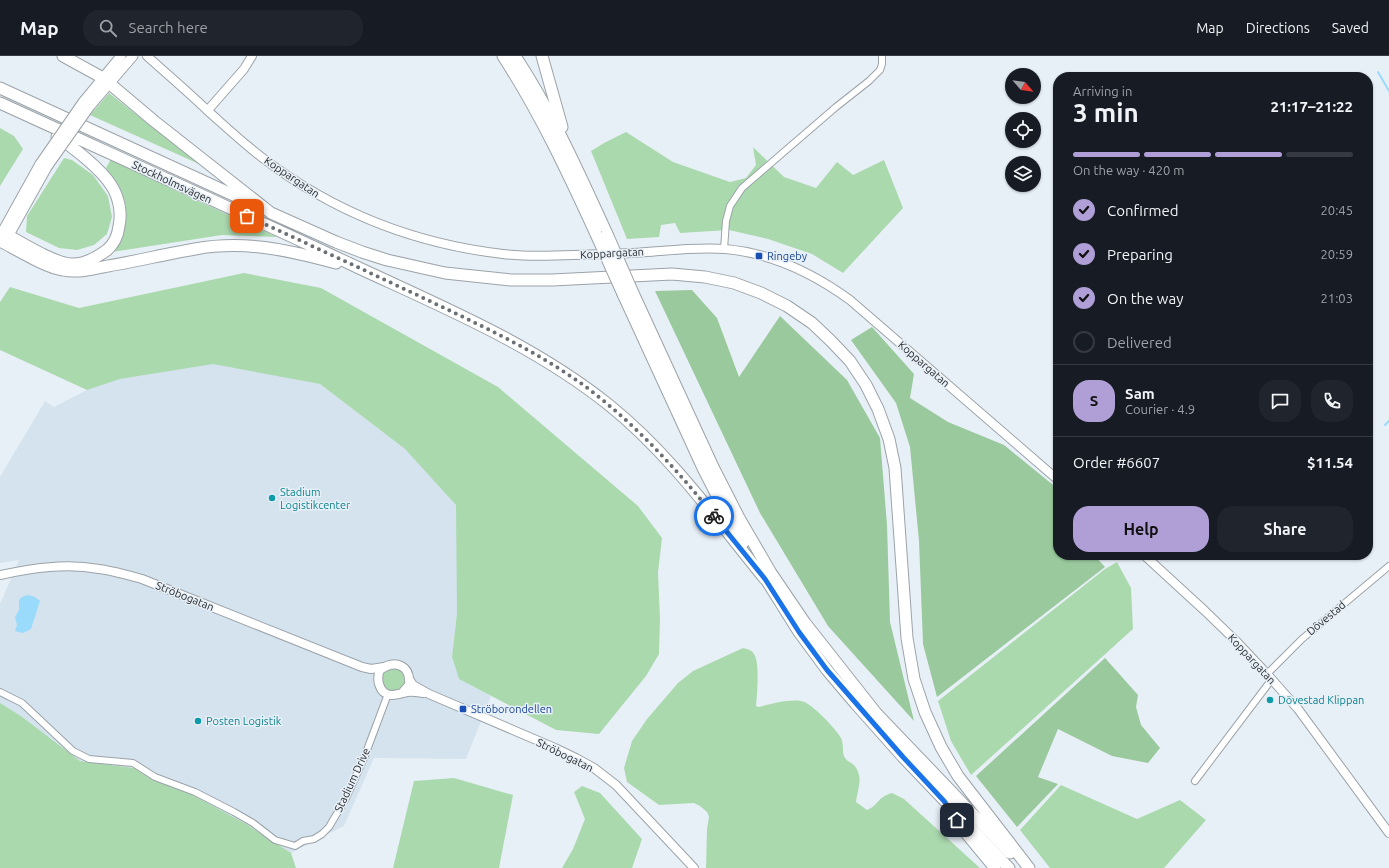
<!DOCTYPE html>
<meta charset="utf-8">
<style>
:root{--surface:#171b24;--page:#20242c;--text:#f1f3f6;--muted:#9ea1a6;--line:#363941;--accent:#b09fd7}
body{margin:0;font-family:Ubuntu,sans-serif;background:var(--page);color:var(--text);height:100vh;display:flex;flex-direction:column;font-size:15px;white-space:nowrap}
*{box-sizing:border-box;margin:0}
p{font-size:13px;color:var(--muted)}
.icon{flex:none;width:22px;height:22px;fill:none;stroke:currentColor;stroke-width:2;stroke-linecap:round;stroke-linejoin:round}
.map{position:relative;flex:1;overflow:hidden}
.sheet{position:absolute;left:1053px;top:16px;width:320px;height:488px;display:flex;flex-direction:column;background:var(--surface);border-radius:16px;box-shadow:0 1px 3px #0004}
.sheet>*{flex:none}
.needle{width:26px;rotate:118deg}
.buttons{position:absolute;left:1005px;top:12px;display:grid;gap:8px}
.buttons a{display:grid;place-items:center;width:36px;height:36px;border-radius:50%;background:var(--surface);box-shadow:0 1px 3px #0004;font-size:20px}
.pin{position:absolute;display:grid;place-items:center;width:34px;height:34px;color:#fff;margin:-17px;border-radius:8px;box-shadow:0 2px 6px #0006}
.courier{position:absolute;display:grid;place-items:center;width:40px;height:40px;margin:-20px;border:3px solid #1a73e8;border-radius:50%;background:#fff;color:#222;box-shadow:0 1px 5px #0007}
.summary em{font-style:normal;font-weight:700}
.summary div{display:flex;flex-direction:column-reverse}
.summary{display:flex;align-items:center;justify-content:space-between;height:68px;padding:0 20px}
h1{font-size:26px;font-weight:700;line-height:30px}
.bar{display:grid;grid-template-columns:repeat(4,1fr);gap:6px 4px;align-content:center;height:48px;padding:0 20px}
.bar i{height:5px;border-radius:3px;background:var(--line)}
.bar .selected{background:var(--accent)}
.bar p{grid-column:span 4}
.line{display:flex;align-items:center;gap:10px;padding:0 20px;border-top:1px solid var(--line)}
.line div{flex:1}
.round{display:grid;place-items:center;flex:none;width:42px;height:42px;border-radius:16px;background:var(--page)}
ol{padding:0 20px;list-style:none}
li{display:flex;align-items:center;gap:12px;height:44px}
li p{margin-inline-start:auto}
li .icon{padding:4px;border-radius:50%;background:var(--accent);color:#111;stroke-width:4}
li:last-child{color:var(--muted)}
li i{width:22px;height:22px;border:2px solid var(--line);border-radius:50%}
.cta{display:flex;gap:8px;margin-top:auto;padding:8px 20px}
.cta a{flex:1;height:46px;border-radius:16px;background:var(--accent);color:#111;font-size:16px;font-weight:700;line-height:46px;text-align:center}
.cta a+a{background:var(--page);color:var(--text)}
header{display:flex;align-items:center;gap:24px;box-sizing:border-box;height:56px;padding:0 20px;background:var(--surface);border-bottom:1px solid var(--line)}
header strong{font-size:19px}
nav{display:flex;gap:22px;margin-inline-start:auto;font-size:14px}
.search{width:280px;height:36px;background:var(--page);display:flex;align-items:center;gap:10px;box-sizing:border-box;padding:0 14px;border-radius:16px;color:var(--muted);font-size:15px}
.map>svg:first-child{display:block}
.built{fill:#d4e3ee}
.green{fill:#abd9ae}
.forest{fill:#9ac99d}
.water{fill:#9adafa}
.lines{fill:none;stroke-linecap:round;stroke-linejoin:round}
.stream{stroke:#9adafa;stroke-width:2}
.street-casing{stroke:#9ba3a9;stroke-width:8}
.secondary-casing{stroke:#9ba3a9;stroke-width:10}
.primary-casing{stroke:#9ba3a9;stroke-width:11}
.highway-casing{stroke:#9ba3a9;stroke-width:13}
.street{stroke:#fff;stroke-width:6}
.secondary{stroke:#fff;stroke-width:8}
.primary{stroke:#fff;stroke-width:9}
.highway{stroke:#fff;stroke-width:11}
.primary-bridge-casing{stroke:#9ba3a9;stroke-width:11;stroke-linecap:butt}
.highway-bridge-casing{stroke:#9ba3a9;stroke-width:13;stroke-linecap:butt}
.primary-bridge{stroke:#fff;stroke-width:9}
.highway-bridge{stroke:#fff;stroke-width:11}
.done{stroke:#6b7074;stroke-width:4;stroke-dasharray:0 7.2}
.route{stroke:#1a73e8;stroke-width:5}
.transit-dot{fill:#1a4fb4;stroke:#e8f0f7;stroke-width:1.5}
.culture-dot{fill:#0f9aa8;stroke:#e8f0f7;stroke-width:1.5}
.labels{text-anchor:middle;stroke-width:3;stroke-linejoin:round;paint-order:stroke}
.street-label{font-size:11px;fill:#282b2e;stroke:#e8f0f7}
.transit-label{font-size:11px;fill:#164399;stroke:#e8f0f7;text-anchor:start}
.culture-label{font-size:11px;fill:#0d838f;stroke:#e8f0f7;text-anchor:start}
</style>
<header>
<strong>Map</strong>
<div class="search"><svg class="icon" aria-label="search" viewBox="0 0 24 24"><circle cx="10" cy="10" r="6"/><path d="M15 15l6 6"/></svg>Search here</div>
<nav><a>Map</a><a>Directions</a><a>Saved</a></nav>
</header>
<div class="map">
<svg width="1389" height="812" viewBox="0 0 1389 812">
<rect width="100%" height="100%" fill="#e8f0f7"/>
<path class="built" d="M213 307 320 328 405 393 457 449V557L452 601 459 623 491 640 466 703 374 702 344 770 291 797 246 768 134 712 80 705 21 660 0 647V548L19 504 0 507V421L45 345 54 351 87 334 120 323Z"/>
<path class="green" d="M109 37 199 108 90 59Z
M0 72 14 80 23 93 0 130Z
M626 76 673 106 730 126 746 122 756 109 753 91 784 121 816 132 837 106 853 119 884 104 903 152 843 217 812 198 768 183 729 174 680 177 675 167 661 169 659 181 627 183 591 95 604 87Z
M64 102 72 104 93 119 108 140 112 161 107 178 94 189 77 194 59 192 26 176 27 160Z
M111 103 187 140 277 181 222 179 112 196C122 177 131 162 123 139 120 130 112 121 106 112Z
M244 217 321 232 498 331 638 450 662 482 658 516 660 563 659 598 646 620 599 678 556 674 459 623 452 601 457 557 456 449 405 393 320 328 213 308 120 323 87 334 0 294V246L10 231 79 252Z
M1117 506 1131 532 1133 573 971 719 951 685 938 645 1105 513Z
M743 592C747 593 752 594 754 598 760 606 757 639 756 650L758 651C772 648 787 643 801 645 811 646 836 673 841 682 844 688 842 694 844 700 847 708 856 705 859 719 861 728 857 736 856 746L867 754C879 749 877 741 892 737L904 743 980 812H706L707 773 709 761 707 756 700 750 694 747 659 749 627 726 624 712 632 685 647 663 678 627 693 615Z
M381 623a12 12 0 1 1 24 0a12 12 0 1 1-24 0Z
M0 647 21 660 80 705 134 712 176 730 246 768 291 797 296 812H0Z
M454 722 513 739 499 812H393L414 725Z
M1061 729 1137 763 1180 744 1206 764 1164 812H1050L1020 774Z
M582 730 600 737 642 783 632 812H562L573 793 585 763 574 736Z"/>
<path class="forest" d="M692 234 717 262 739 321 780 260 847 324 880 382 887 469 890 566 914 665 828 570 760 457 655 235Z
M872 271 914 318 910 342 948 366 1004 389 1058 433V499H1094L1105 511 937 641 923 588 919 485 910 391 896 347 851 284Z
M1105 602 1138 639 1136 651 1141 669 1160 692 1148 707 1112 700 1058 673 1038 721 1058 728 1017 771 976 720Z"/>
<path class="water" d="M28 539 35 541 40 545 31 573 23 577 15 575 17 569 15 561 19 554V544L22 541Z"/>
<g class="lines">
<path class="stream" d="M1378 16 1389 35
M1385 369 1389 365"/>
<g class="street-casing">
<path id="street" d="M724 193 726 165 730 150 742 132 836 51 869 25 880 14 882 8V0
M1267 618 1302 583 1389 510
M0 636 22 647 73 695 89 703 133 707 155 721 195 736 234 756 253 767 275 784 295 790 303 785 314 783 322 778 329 771 346 742 364 702 388 638
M1195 725 1272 623"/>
</g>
<g class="secondary-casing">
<path id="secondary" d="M147 0C167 18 188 36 208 55 226 71 244 88 264 103 334 156 416 188 503 198 527 201 550 200 573 199 598 198 623 198 647 196 673 194 699 191 725 193 771 197 813 217 850 244L1058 424
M208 54 244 13 252 0
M1144 499 1205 555 1236 585 1267 618 1298 653 1389 777
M0 519C33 512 66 507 99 513 114 515 128 519 142 523L362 611 371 613 384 611
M409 623 413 629 429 638 555 692 576 702 594 712 616 729 694 812
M402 637 409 629C411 609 395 603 380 614 376 623 379 638 391 639 397 639 402 637 407 636 412 635 417 636 423 637"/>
</g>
<g class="primary-casing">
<path id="primary" d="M83 46 121 0
M90 50 133 0
M0 180 40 108
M5 186 47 111"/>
</g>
<g class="highway-casing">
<path id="highway" d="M63 0 103 22 154 65 271 157 336 186 362 196 387 204 445 217 511 224H552L672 218 705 221 734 227 761 237 787 250 812 267 831 285 850 305 866 329 878 353 889 383 895 412 907 582 914 623 925 656 941 691 958 720 1029 812
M503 0C540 57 568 117 596 178
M515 0C552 56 579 117 607 178
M542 0 562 71
M0 32 253 148
M0 47C120 102 240 156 359 212 445 252 534 289 609 349 670 398 716 463 765 523
M2 176C19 185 53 207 71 208 84 209 96 202 107 194 114 188 118 179 119 170 122 157 119 141 111 129 101 113 73 91 57 81
M0 185C18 194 44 211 63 214 78 217 94 213 108 210 137 205 166 198 195 193 245 184 288 194 336 207
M633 237 713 411 739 462 771 517 805 567 876 657 1010 797
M623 238 703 412 731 467 743 487
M762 517 799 576 827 614 855 647 903 701 1009 812
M961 771 995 812"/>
</g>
<use href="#street" class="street"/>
<use href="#secondary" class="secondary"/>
<use href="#primary" class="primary"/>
<use href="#highway" class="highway"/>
<g class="primary-bridge-casing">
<path id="primary-bridge" d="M40 108 83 46
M47 111 90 50"/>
</g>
<g class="highway-bridge-casing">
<path id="highway-bridge" d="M596 178 623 238
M607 178 633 237"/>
</g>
<use href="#primary-bridge" class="primary-bridge"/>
<use href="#highway-bridge" class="highway-bridge"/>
</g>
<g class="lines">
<path class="done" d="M247 160C310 189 373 218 436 248 488 273 540 297 586 331 635 368 676 412 714 460"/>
<path class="route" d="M714 460 765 523 799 576 827 614 903 701 944 745 957 764"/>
</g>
<g class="transit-dot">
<rect x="755" y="196" width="8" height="8" rx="2"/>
<rect x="459" y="649" width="8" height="8" rx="2"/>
</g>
<g class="culture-dot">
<circle cx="272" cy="442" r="4"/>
<circle cx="1270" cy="644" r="4"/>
<circle cx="198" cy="665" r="4"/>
</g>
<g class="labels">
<g class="street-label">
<text transform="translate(292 121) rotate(34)" y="4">Koppargatan</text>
<text transform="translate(172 126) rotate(25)" y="4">Stockholmsvägen</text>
<text transform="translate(612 197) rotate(-3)" y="4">Koppargatan</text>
<text transform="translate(924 308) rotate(41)" y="4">Koppargatan</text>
<text transform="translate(185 540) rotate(22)" y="4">Ströbogatan</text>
<text transform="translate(1326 562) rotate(-40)" y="4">Dövestad</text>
<text transform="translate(1252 603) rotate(47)" y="4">Koppargatan</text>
<text transform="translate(565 699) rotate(26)" y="4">Ströbogatan</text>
<text transform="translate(352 724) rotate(-65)" y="4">Stadium Drive</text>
</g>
<g class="transit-label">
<text x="767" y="204">Ringeby</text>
<text x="471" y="657">Ströborondellen</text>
</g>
<g class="culture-label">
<text x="280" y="440">Stadium<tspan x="280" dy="13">Logistikcenter</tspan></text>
<text x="1278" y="648">Dövestad Klippan</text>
<text x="206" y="669">Posten Logistik</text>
</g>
</g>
</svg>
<div class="buttons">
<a><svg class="needle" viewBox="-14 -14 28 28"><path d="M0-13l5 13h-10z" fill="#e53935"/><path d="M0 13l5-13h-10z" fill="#9ea1a6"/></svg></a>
<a><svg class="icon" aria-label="locate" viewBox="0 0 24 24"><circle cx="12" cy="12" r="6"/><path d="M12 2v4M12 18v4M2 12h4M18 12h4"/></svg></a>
<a><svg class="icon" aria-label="layers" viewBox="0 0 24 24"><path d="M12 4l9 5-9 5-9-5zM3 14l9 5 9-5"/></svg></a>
</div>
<div class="pin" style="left:247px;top:160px;background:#ea580c"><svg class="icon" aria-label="bag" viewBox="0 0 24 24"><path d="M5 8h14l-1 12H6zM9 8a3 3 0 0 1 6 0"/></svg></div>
<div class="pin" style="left:957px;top:764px;background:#1f2937"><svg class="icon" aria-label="home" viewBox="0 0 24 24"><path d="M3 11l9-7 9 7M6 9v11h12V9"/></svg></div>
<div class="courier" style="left:714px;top:460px"><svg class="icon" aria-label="bike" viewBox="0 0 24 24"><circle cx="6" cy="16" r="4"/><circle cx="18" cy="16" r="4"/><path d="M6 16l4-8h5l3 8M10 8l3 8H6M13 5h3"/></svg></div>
<section class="sheet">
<div class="summary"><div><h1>3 min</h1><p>Arriving in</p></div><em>21:17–21:22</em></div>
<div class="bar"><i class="selected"></i><i class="selected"></i><i class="selected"></i><i></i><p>On the way · 420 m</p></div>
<ol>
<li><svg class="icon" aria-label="check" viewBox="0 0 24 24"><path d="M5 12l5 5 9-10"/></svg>Confirmed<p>20:45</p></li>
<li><svg class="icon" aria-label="check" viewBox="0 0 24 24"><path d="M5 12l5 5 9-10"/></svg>Preparing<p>20:59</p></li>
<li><svg class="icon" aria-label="check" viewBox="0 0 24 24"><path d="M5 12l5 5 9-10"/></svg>On the way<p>21:03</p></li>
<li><i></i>Delivered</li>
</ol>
<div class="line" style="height:72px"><b class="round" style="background:var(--accent);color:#111">S</b><div><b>Sam</b><p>Courier · 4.9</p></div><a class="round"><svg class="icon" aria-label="chat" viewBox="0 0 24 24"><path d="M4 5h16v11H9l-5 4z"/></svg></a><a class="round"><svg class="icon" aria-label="phone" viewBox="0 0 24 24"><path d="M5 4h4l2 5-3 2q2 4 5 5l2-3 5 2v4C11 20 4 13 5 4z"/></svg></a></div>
<div class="line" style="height:52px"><div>Order #6607</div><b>$11.54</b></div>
<div class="cta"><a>Help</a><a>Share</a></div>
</section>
</div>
